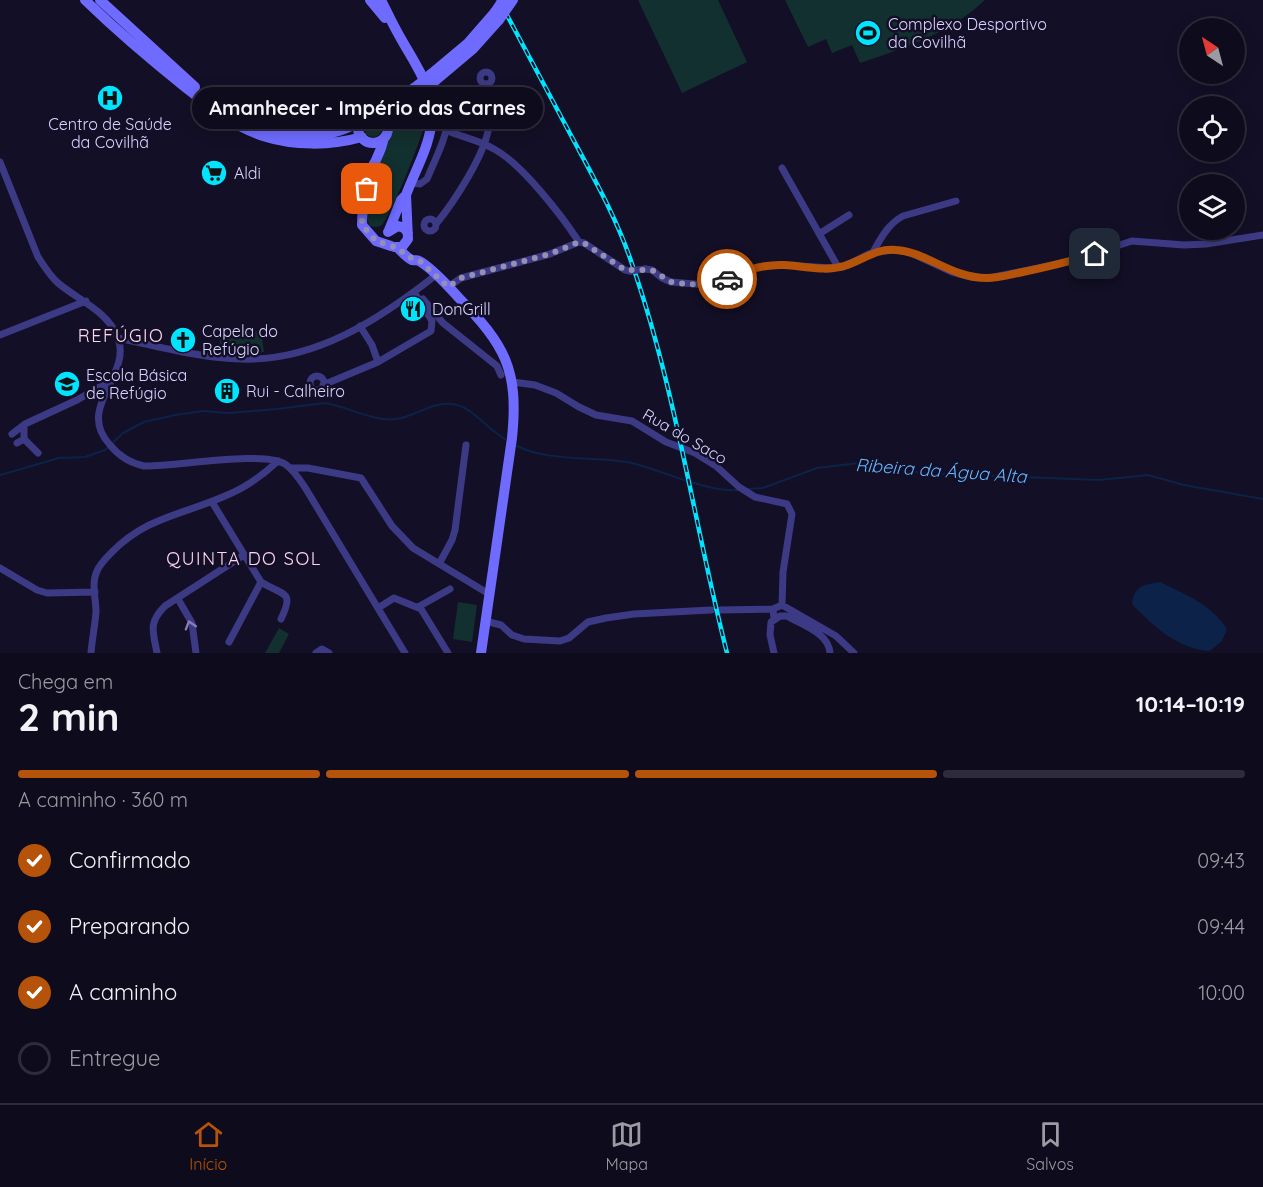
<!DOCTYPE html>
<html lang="pt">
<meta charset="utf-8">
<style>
:root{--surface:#0e0b1c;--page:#171425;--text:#f1f3f6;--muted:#9b9ba3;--line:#2e2b3b;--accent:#b45309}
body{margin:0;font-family:Quicksand,sans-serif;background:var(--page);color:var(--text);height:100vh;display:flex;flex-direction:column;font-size:22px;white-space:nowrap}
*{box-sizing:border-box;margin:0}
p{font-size:20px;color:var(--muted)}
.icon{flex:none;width:33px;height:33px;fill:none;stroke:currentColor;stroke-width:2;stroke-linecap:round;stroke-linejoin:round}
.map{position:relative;height:653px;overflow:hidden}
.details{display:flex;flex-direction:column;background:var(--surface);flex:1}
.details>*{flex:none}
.needle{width:39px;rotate:324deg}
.buttons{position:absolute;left:1179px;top:18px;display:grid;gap:12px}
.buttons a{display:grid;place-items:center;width:66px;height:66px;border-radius:50%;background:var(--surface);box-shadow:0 3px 15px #0003,0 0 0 2px var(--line);font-size:30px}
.pin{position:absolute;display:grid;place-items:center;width:51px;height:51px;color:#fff;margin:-26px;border-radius:12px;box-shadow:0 3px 9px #0006}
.courier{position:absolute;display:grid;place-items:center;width:60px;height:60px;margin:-30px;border:4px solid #b45309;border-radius:50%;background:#fff;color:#222;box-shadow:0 2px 8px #0007}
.bubble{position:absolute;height:42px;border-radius:21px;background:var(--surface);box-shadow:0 3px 15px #0003,0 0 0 2px var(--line);font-size:20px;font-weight:800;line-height:42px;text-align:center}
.headline em{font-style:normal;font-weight:800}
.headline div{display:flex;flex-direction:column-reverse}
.headline{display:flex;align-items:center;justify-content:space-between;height:102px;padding:0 18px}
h1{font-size:39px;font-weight:800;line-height:45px}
.bar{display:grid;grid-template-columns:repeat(4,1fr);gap:9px 6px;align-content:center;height:72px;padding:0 18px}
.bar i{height:8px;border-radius:4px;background:var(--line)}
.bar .on{background:var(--accent)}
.bar p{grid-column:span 4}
ol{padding:0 18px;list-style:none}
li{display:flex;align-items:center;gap:18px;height:66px}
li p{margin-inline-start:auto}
li .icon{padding:6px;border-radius:50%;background:var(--accent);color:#fff;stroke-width:4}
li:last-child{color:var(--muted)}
li i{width:33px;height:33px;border:3px solid var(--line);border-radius:50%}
.tab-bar{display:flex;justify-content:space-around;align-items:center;height:84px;border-top:2px solid var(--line);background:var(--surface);font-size:16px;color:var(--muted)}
.tab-bar a{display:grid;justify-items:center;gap:3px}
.tab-bar .on{color:var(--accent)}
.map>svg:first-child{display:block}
.green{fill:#12302f}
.water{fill:#0c2248}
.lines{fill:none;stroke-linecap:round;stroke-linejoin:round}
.stream{stroke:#0c2248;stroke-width:2}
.minor{stroke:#3d3a85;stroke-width:7}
.secondary{stroke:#6f6bff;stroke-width:10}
.rail-casing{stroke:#00e5ff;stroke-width:4.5}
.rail{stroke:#130f26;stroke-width:2;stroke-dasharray:7;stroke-linecap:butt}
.minor-bridge{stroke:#3d3a85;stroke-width:7}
.secondary-bridge{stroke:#6f6bff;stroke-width:10}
.oneway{stroke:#837fbc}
.done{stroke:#948fb3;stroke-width:6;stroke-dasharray:0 10.8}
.route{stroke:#b45309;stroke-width:8}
.labels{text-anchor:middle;stroke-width:5;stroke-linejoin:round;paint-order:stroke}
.poi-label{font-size:16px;fill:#d9d4ff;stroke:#130f26;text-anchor:start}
.street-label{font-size:16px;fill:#d9d4ff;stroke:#130f26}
.neighbourhood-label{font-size:18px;letter-spacing:1.5px;fill:#ffd6f0;stroke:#130f26}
.water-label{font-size:18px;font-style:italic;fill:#62b6ff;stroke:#130f26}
</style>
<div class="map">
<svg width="1263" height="653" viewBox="0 0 1263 653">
<rect width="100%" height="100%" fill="#130f26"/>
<path class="green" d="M638 0H718L747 62 682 93Z
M785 0H985C952 32 903 49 860 63L852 45 832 53 826 39 808 47Z
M423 97C425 107 426 115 424 125 421 141 391 216 381 226L375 227 370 226C358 205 386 148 394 125L399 118Z
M364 128a9 9 0 1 1 18 0a9 9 0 1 1-18 0Z
M261 331 264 352 219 354 221 332Z
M458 602 477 605 472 642 453 639Z
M279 628 289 634 279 653H265Z"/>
<path class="water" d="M1160 582C1185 594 1212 605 1227 629L1222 641 1210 651C1179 650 1153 626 1132 604 1135 585 1143 585 1160 582Z"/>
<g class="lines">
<path class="stream" d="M517 446C548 462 598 456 632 463 664 471 709 493 740 490
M0 475 59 458 85 457 105 450 123 433 144 422 175 415 203 411 228 413 277 409 325 403C350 407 372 422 397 419 415 416 432 402 451 404 471 405 487 429 505 439
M748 489 763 488 817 468 859 463 923 473 1099 480 1148 475 1184 485 1263 499"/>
<path class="minor" d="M480 78a6 6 0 1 1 12 0a6 6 0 1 1-12 0Z
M446 130C461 137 479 140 494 149 522 164 562 216 579 242
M0 162 38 257C44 266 50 276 58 283 78 300 108 311 118 338 132 376 75 407 110 445 119 456 130 463 144 466 175 467 263 450 285 464 294 470 300 480 306 489L405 653
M782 168 838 267
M411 183 420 184 427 179C433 164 449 133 447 119 446 110 439 105 431 101
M424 225a6 6 0 1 1 12 0a6 6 0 1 1-12 0Z
M436 224C454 202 485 155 489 126 491 114 488 97 486 85
M819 234 849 215
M873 252C881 238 888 224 903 216L956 201
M645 269 652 270 662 278 671 282 706 285 722 281 758 267 782 265 832 268 843 267 873 252 896 250 909 252 952 272 971 277 989 278 1067 262 1132 241 1184 245 1206 244 1263 235
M448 287 461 278 550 254 579 242 584 243 625 270 630 271
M423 299 443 323 497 366 501 375
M360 326 372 345 378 362
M0 335 86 301
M118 338C158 346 199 358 241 359 315 362 380 319 436 275
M310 383a7 7 0 1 1 14 0a7 7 0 1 1-14 0Z
M513 382 535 385 556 393 579 407 596 415 632 421 666 442 695 453 716 466 739 487 755 497 787 504 792 514 783 572 782 605
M323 385 378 362 431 331 432 321 414 292
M12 434 25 424 77 400 110 381
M24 439 38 453
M17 443 24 439V425
M290 468H308L361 478 392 526 413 548 489 594
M212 502 261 582 229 642
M439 564 452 540 455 530 466 445
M0 568 37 590 47 593 95 592
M261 582C283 596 295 590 281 619
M178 599 192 623 196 653
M418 607 450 589
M378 608 394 598 421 609 448 653
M720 610 773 609
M774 619 773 609 782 605 836 636 854 653
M485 621 501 625 512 635 524 639 560 641 569 638 588 622 606 618 634 614 711 610
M91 653C92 639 95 626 96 612 96 599 91 583 97 571 100 564 106 558 111 553 146 517 182 515 225 496 245 488 262 476 278 461
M157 653C153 631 148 623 165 606L244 555
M316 653 322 649 329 653
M774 653 770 635 771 622 780 616H787C802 625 829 633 830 653"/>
<path class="secondary" d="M85 0C117 31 151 60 185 87 209 106 233 126 263 136 294 146 330 146 362 137
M100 0 195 87
M370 0 385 18
M381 0C387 12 393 25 400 37 416 66 436 90 431 126 428 149 414 173 406 195L401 200 389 230
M431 74 468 43 495 12
M435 81 473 49 499 20
M358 128a15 15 0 1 1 30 0a15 15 0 1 1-30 0Z
M376 114 418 85
M248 122C283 138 327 142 360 121
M388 129 400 112 422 92
M384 138C382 147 380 152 376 160 367 173 362 209 362 225L376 241 391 246
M388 232 398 226 404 228 408 233
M394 247H402L408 239 406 195
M398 248C402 252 407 258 412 260 418 261 416 259 421 262 435 271 447 285 458 297 505 345 519 369 512 438L481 653"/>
<g class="rail-casing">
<path id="rail" d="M499 0C524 47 549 94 574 141 595 180 618 221 632 264 676 390 694 524 727 653"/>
</g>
<use href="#rail" class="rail"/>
<path class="minor-bridge" d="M630 271 645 269"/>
<path class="secondary-bridge" d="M495 12 503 0
M499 20 513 0
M418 85 431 74
M422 92 435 81"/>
</g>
<defs><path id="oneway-chevron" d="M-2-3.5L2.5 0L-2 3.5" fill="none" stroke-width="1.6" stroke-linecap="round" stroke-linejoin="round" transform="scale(1.5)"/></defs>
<use class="oneway" href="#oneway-chevron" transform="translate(190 625) rotate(-107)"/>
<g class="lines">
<path class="done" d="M367 189 362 212V225L376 241 398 248 408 257 419 260 448 287 461 278 550 254 579 242 584 243 625 270H652L671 282 687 284 706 285 727 279"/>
<path class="route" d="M727 279C745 270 764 264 784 265 804 266 825 272 844 266 862 261 875 248 896 250 927 252 951 278 987 278 999 278 1012 274 1023 272 1048 267 1071 261 1095 254"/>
</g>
<defs>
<g id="stadium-disc" transform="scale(1.35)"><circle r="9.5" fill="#00e5ff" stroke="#130f26"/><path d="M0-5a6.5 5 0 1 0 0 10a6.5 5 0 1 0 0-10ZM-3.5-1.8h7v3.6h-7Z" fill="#111"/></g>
<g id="hospital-disc" transform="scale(1.35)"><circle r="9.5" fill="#00e5ff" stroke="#130f26"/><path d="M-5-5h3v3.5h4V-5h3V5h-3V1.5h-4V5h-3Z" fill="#111"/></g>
<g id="supermarket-disc" transform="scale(1.35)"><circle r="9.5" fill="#00e5ff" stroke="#130f26"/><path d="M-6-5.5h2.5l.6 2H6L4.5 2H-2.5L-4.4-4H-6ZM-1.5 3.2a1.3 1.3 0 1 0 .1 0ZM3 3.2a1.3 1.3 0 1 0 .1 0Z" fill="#111"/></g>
<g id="restaurant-disc" transform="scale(1.35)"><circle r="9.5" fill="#00e5ff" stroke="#130f26"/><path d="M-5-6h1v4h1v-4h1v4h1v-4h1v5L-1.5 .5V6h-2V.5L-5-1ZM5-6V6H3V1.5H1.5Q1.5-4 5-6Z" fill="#111"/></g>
<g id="church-disc" transform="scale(1.35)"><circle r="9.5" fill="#00e5ff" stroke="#130f26"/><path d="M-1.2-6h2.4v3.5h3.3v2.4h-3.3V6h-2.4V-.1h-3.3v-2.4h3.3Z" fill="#111"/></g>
<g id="school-disc" transform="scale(1.35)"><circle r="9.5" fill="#00e5ff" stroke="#130f26"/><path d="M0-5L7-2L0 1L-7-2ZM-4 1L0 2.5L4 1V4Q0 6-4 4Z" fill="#111"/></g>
<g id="building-disc" transform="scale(1.35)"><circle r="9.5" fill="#00e5ff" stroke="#130f26"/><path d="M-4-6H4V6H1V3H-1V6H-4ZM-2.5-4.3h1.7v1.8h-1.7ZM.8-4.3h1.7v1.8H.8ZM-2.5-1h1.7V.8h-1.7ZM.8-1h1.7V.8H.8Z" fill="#111"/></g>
</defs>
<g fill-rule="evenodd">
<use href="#stadium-disc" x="868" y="33"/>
<use href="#hospital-disc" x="110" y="98"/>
<use href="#supermarket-disc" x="214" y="173"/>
<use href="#restaurant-disc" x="413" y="309"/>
<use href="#church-disc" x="183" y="340"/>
<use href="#school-disc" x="67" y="384"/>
<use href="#building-disc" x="227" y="391"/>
</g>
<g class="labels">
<g class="poi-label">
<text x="888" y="30">Complexo Desportivo<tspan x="888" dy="18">da Covilhã</tspan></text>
<text x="110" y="130" text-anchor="middle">Centro de Saúde<tspan x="110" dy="18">da Covilhã</tspan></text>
<text x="234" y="179">Aldi</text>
<text x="432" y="315">DonGrill</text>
<text x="202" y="337">Capela do<tspan x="202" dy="18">Refúgio</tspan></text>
<text x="86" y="381">Escola Básica<tspan x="86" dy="18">de Refúgio</tspan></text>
<text x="246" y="397">Rui - Calheiro</text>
</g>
<g class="street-label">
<text transform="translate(685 436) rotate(30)" y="6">Rua do Saco</text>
</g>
<g class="neighbourhood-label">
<text x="121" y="342">REFÚGIO</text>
<text x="244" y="565">QUINTA DO SOL</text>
</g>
<g class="water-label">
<text transform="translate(941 471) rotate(4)" y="6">Ribeira da Água Alta</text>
</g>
</g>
</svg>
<div class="buttons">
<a><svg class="needle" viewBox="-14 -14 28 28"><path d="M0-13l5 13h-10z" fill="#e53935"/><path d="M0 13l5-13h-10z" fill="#9b9ba3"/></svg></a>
<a><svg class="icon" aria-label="locate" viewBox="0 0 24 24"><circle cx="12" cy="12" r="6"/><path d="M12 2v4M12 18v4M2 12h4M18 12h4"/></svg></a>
<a><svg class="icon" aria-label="layers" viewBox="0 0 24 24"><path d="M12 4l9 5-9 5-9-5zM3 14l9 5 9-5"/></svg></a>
</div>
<div class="pin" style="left:367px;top:189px;background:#ea580c"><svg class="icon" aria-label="bag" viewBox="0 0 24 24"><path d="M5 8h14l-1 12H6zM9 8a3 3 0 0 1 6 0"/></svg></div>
<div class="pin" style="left:1095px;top:254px;background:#1f2937"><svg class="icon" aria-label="home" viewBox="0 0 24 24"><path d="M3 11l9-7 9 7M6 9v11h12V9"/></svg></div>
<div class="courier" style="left:727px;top:279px"><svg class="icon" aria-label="car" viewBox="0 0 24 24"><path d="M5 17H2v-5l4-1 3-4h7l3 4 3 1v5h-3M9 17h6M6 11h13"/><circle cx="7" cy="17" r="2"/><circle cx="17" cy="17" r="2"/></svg></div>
<div class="bubble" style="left:192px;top:87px;width:351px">Amanhecer - Império das Carnes</div>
</div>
<section class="details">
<div class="headline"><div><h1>2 min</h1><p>Chega em</p></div><em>10:14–10:19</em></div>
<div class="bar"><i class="on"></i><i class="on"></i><i class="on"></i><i></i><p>A caminho · 360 m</p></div>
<ol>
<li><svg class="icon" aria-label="check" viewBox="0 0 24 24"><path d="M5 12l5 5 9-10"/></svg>Confirmado<p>09:43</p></li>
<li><svg class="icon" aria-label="check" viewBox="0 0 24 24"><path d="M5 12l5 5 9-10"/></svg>Preparando<p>09:44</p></li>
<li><svg class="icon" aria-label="check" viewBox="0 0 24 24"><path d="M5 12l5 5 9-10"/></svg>A caminho<p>10:00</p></li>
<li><i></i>Entregue</li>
</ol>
</section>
<nav class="tab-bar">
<a class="on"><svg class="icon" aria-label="home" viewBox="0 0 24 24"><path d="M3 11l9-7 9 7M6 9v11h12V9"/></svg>Início</a>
<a><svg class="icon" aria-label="map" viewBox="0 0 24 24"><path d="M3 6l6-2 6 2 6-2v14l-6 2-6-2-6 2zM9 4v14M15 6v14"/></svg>Mapa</a>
<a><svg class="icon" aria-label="saved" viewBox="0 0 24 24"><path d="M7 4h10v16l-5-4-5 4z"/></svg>Salvos</a>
</nav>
